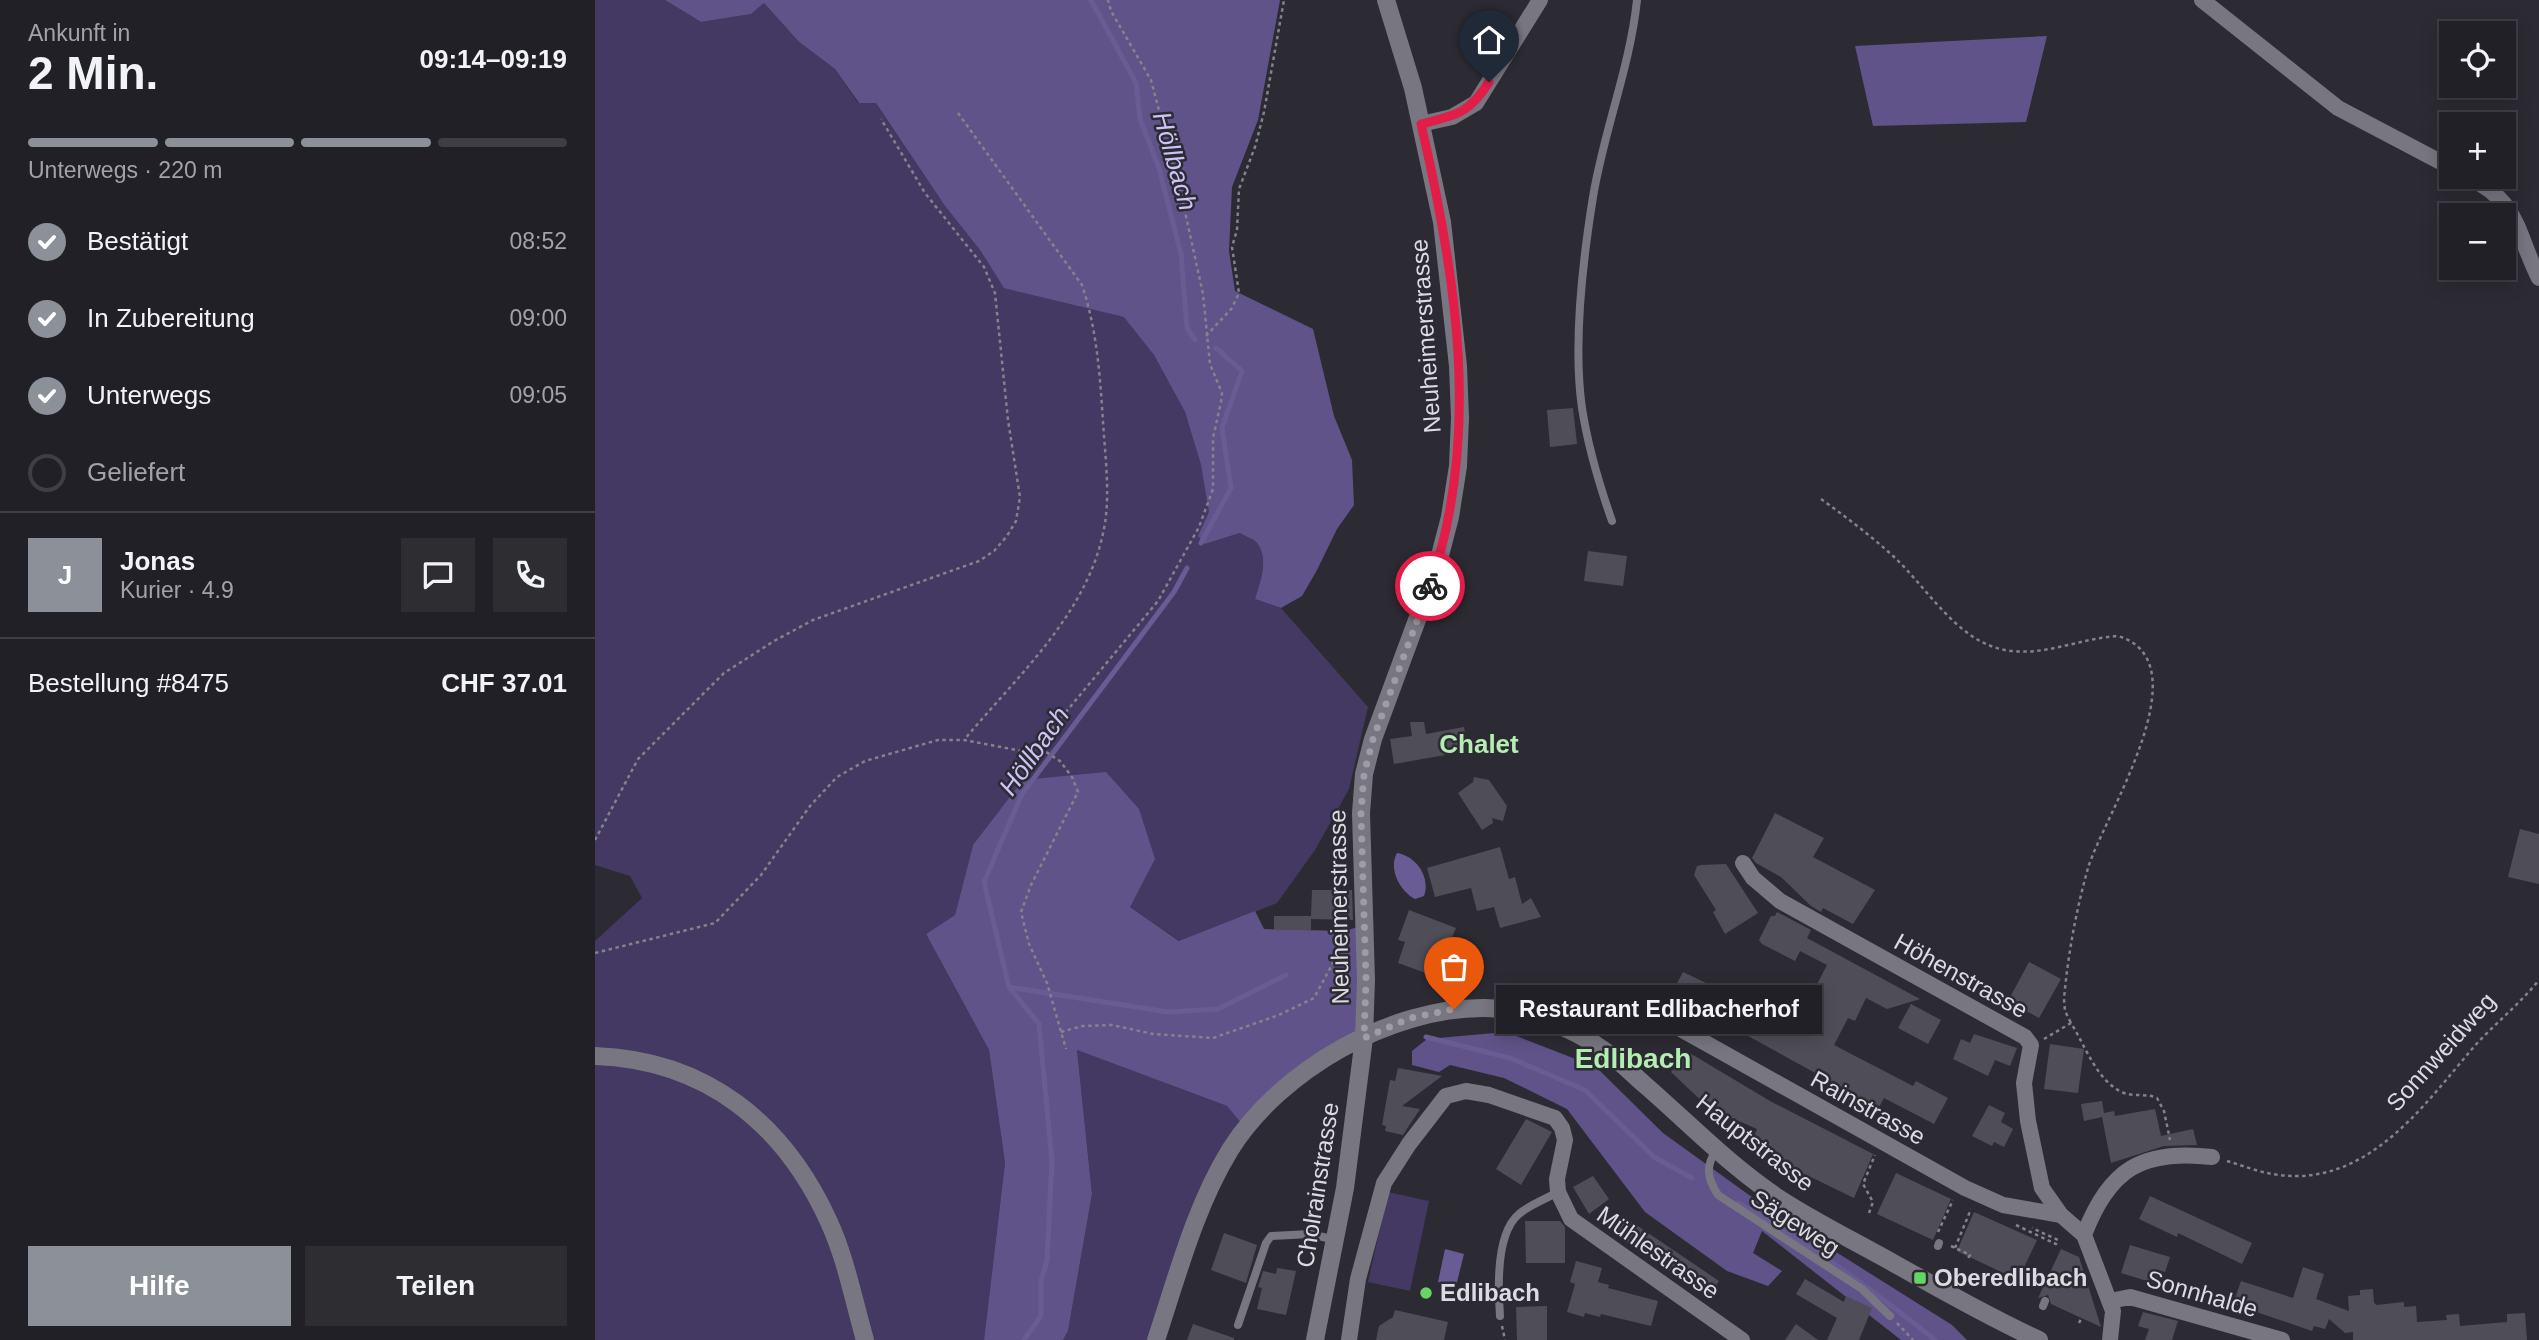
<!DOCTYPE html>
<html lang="de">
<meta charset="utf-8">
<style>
:root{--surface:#212026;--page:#2d2d32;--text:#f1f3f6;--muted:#a2a3a7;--line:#3e3e43;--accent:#8c9099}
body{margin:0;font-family:Arial,sans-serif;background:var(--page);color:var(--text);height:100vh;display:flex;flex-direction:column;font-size:26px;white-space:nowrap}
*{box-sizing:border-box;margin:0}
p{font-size:23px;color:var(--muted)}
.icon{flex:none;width:38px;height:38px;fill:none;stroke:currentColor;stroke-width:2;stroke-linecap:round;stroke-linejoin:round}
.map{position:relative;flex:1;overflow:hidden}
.drawer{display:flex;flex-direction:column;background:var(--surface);width:595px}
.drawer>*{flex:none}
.buttons{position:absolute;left:1844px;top:21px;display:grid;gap:14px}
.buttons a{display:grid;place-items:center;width:77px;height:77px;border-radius:0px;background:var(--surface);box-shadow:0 4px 18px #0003,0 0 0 2px var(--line);font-size:35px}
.pin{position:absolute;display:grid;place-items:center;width:60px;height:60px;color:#fff;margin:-72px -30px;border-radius:50% 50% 50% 0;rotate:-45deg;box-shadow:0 0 7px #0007}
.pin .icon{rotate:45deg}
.courier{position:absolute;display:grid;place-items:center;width:70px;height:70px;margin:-35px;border:5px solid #e11d48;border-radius:50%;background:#fff;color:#222;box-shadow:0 2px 9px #0007}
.bubble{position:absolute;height:49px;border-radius:0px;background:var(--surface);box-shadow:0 4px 18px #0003,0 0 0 2px var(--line);font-size:23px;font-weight:700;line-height:49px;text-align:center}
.headline em{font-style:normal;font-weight:700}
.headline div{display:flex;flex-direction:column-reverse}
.headline{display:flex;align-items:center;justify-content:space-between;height:119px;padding:0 28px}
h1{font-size:46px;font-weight:700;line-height:52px}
.bar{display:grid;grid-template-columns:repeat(4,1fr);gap:10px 7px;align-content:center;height:84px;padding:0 28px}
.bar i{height:9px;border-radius:5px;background:var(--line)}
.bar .selected{background:var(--accent)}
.bar p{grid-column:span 4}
.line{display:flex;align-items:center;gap:18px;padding:0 28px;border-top:2px solid var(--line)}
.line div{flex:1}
.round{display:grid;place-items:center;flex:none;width:74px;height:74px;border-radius:0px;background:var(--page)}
ol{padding:0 28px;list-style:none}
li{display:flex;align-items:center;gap:21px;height:77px}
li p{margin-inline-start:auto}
li .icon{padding:7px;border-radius:50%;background:var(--accent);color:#fff;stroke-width:4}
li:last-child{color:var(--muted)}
li i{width:38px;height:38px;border:4px solid var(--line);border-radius:50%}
.primary-button{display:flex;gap:14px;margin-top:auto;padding:14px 28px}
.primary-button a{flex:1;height:80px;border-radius:0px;background:var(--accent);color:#fff;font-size:28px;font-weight:700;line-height:80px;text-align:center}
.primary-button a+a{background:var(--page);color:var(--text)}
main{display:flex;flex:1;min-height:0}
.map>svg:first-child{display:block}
.green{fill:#433962}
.forest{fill:#60538a}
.water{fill:#695c94}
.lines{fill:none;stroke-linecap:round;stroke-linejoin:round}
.stream{stroke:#695c94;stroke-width:5}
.building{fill:#4f4e58}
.path{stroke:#84838a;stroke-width:2.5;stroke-dasharray:3.5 3.5;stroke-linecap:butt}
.service{stroke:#787681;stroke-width:8}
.minor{stroke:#787681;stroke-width:16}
.tertiary{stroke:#787681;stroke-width:18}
.done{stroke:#9e9da4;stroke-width:7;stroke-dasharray:0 12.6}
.route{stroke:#e11d48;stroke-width:9}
.poi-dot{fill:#66d466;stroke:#2c2b33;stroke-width:2.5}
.labels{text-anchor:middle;stroke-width:5;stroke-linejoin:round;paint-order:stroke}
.street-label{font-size:24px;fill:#dcdbe1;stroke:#2c2b33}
.poi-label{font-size:24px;font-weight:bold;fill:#dcdbe1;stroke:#2c2b33;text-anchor:start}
.water-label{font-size:26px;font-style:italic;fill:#cdc3f6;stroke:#2c2b33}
.neighbourhood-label{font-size:26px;font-weight:bold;fill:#b4eeb2;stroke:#2c2b33}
.quarter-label{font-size:28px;font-weight:bold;fill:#b4eeb2;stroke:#2c2b33}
</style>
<main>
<section class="drawer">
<div class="headline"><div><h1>2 Min.</h1><p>Ankunft in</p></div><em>09:14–09:19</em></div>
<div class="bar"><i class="selected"></i><i class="selected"></i><i class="selected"></i><i></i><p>Unterwegs · 220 m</p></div>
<ol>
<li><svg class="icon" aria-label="check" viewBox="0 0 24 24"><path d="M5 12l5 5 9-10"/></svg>Bestätigt<p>08:52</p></li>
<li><svg class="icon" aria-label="check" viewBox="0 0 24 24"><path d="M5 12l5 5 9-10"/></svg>In Zubereitung<p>09:00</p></li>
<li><svg class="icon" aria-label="check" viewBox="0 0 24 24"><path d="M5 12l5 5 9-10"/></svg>Unterwegs<p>09:05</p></li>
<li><i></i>Geliefert</li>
</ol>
<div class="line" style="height:126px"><b class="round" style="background:var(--accent);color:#fff">J</b><div><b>Jonas</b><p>Kurier · 4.9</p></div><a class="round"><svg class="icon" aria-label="chat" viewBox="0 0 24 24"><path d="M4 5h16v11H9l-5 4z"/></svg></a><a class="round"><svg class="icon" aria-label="phone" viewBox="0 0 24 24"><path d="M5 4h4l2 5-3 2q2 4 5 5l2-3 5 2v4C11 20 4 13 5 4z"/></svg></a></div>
<div class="line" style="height:91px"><div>Bestellung #8475</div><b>CHF 37.01</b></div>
<div class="primary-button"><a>Hilfe</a><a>Teilen</a></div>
</section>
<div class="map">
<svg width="1944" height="1340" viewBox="0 0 1944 1340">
<rect width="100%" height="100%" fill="#2c2b33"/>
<path class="green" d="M0 0H70L106 22 156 14 169 3 204 42 240 69 263 103H281L350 206 385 250 409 287 530 317 559 355 590 412 606 465 615 512 610 544 645 533C650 536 658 538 661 542 675 556 665 583 660 599L686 608 773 707 754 789 720 850 682 903 585 941 535 907 378 845 360 915 331 934 394 1050 410 1163 389 1340H0V941L47 898 35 876 0 865Z
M482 1050 632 1106 651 1129 636 1149 561 1340H468L473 1331 497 1194Z
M793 1192 834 1201 815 1291 773 1282Z"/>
<path class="forest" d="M70 0H685L663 120 637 187 634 251 640 291 718 329 739 416 757 460 759 505 742 529 722 570 707 596 686 608 660 599C665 583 675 557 661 542 657 538 649 536 645 533L610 544 603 536 614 512 606 465 590 412 559 355 529 317 409 288 385 250 350 206 281 103H264L240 69 204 42 169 3 156 14 106 22Z
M1452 36 1431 122 1278 126 1260 46Z
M511 772 544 809 560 859 535 907 584 941 660 911 669 929 749 931 770 925 769 1038 739 1053 651 1129 632 1106 482 1050 497 1194 473 1331 468 1340H389L410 1163 394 1050 331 934 360 915 378 845 428 780Z
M911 1032 1001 1067 1068 1133 1179 1213 1357 1325 1372 1340H1306L1167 1231 1158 1253 1187 1271 1173 1286 1132 1271 1050 1212 972 1109 909 1078 855 1065 844 1072 817 1065V1051L832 1039Z"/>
<path class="water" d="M802 853C821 856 836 877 829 896L820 899C805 891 793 869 802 853Z
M850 1249 869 1254 861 1286 843 1282Z"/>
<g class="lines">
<path class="stream" d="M496 0 541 83 545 119 564 168 586 254 592 328 600 340
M606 543 636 488 627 428 647 371 621 348
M592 568 579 592 427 794 389 882 414 987 573 1012 623 1009 691 975
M414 987 444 1024 457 1161 452 1260 446 1281V1316L429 1340
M831 1037 915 1058 990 1090 1059 1157 1097 1178
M1143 1203C1213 1243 1277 1289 1340 1340"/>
</g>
<path class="building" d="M978 408 982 444 955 447 952 410Z
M993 551 1032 556 1028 586 989 581Z
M815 722H829L831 734 869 727 873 751 799 764 795 739 817 736Z
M879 777 894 780 912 806 908 821 897 818 898 823 887 830 863 793 878 782Z
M1180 813 1229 838 1218 857 1280 890 1258 924 1228 908 1226 912 1216 906 1186 877 1161 863 1157 858Z
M1925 829 1944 834V884L1913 877Z
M905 847 914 879 920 877 927 904 936 898 946 917 905 928 899 907 882 911 876 888 840 897 832 868Z
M1131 864 1163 913 1130 934 1118 912 1121 910 1099 875 1102 866 1106 865Z
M717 890H757L758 920 716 919V930H679V916H716Z
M814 910 861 928 855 942 859 944 854 958 858 959 850 980 803 963 810 942 803 940Z
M1182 912 1216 930 1212 938 1325 999 1292 1009 1271 998 1260 1021 1253 1018 1239 1045 1318 1086 1321 1081 1353 1098 1339 1124 1289 1098 1281 1113 1239 1092 1242 1085 1124 1020 1136 997 1187 1023 1193 1013 1204 1019 1232 965 1205 951 1200 961 1167 944 1164 940 1176 916H1180Z
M1434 962 1466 979 1444 1018 1413 1001Z
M1088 972 1111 983 1096 1012 1073 1000Z
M1316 1004 1346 1020 1333 1044 1303 1028Z
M1379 1034 1422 1048 1415 1066 1400 1060 1393 1076 1358 1059 1366 1039 1375 1043Z
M1455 1044 1489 1049 1483 1093 1449 1089Z
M1093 1052 1175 1101 1278 1154 1259 1198 1199 1169 1159 1136 1162 1129 1114 1108 1076 1072Z
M803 1068 847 1076 807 1106 825 1109 808 1135 790 1131 791 1126 787 1125 795 1080 800 1081Z
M1507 1101 1509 1113 1519 1111 1520 1116 1560 1109 1566 1136 1598 1129 1602 1145 1569 1146 1516 1163 1507 1117 1489 1121 1486 1104Z
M1394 1105 1410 1113 1406 1122 1418 1129 1409 1147 1399 1142 1397 1146 1377 1136Z
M931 1119 957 1132 926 1185 901 1169Z
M1301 1173 1356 1199 1338 1240 1282 1214Z
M998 1176 1014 1199 994 1214 978 1187Z
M1555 1196 1657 1243 1647 1264 1583 1233 1582 1237 1544 1219Z
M1379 1212 1442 1240 1423 1280 1362 1251Z
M1031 1218 1124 1281 1113 1297 1020 1234Z
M930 1221H965L970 1227V1263H931Z
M629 1233 662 1245 651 1283 616 1270Z
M1535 1245 1575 1257 1570 1272 1566 1271 1562 1284 1526 1273Z
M1466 1249 1484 1257 1506 1327 1456 1304 1453 1295 1443 1298Z
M981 1261 1007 1268 1003 1282 1014 1285 1013 1288 1063 1301 1056 1326 1006 1314 1005 1317 990 1313 989 1317 972 1312 980 1284 975 1282Z
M1708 1267 1729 1274 1721 1299 1754 1311 1753 1296 1765 1295V1290L1778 1289 1779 1303 1782 1305 1809 1302V1307L1821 1306 1822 1322 1852 1320 1851 1315 1864 1314 1865 1326 1912 1322V1314L1930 1313 1932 1340H1758V1332L1750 1333 1734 1319 1730 1329 1719 1326 1717 1331 1638 1304 1646 1281 1698 1298Z
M682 1268 701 1271 691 1315 662 1309 667 1288 663 1287 668 1271 681 1274Z
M1210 1279 1249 1302 1251 1296 1277 1308 1264 1340H1232L1242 1318 1201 1294Z
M952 1306V1340H922L921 1307Z
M800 1310 853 1322 849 1340H781L784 1326 798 1317Z
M1548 1312 1583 1321 1577 1340H1550L1554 1329 1543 1326Z
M598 1324 639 1338V1340H592Z
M1201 1324 1223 1340H1190Z"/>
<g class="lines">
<path class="path" d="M363 113 487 285C502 330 505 375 508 422 510 454 515 491 510 523 496 611 423 675 369 740
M611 336 637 308 644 293 637 247 642 230 644 189 660 147 669 112 689 0
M1226 499C1251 517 1275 535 1298 556 1334 589 1364 646 1417 651 1453 655 1487 638 1523 636 1610 662 1508 818 1493 868 1481 911 1473 954 1469 999L1470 1011 1476 1023
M430 749 446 742 563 601 604 527 618 489V438L626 402 627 393 615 364 608 294 587 198 556 80 516 11 513 0
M0 840 43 759 129 673 179 641 218 620 384 561 399 551 412 536 421 521 425 497 413 420 400 293 389 267 330 193 286 119
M0 953 120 923 166 875 215 806 242 777 270 761 343 740H369L427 751 451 752 465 761 477 777 483 792 436 885 426 912 434 944 452 983 471 1049
M466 1032 487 1026 517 1025 558 1034 618 1038 684 1015 719 998 752 937
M1449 1039 1476 1023C1491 1047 1502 1082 1529 1093 1540 1097 1551 1093 1562 1098L1569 1111 1575 1140
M1632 1161C1649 1166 1666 1173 1684 1175 1772 1186 1827 1108 1877 1049 1898 1025 1924 1005 1944 980
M1274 1213 1278 1202 1268 1184 1280 1155
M1421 1225 1461 1244 1463 1240 1437 1228
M1343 1232 1358 1200
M1356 1246 1375 1255 1372 1260
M1360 1248 1376 1209
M1302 1323 1318 1340
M1484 1323 1486 1319
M907 1326 910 1340"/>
<path class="service" d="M1017 521C1004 484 993 447 987 408 978 346 988 259 998 197 1009 130 1035 67 1042 0
M1122 1149C1110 1166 1112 1178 1123 1195L1267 1289 1295 1316
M1343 1246 1344 1243
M1448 1306 1450 1301
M905 1316C903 1289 901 1233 924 1214 934 1205 951 1199 963 1192
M643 1325 671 1243 676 1236 716 1234 740 1240"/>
<path class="minor" d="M1607 0 1743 108 1857 168
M826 124 857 117 881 103 945 0
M1873 177C1925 202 1921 233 1944 278
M1148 863 1158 878 1185 901 1430 1037 1436 1045 1429 1083 1433 1121 1447 1188 1466 1215 1489 1235 1518 1311 1515 1340
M1066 1018 1370 1188 1408 1205 1466 1215
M1489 1235C1514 1169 1547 1149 1617 1157
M1515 1301 1535 1297 1687 1340
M754 1340 763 1279 789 1183 814 1144 851 1096 871 1091 894 1095 960 1118 967 1128 970 1140 962 1179 963 1192 976 1219 1147 1340"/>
<path class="tertiary" d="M0 1056C111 1060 189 1123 234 1222 251 1259 259 1302 270 1340
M561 1340C582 1277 600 1207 635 1150 685 1070 796 1007 890 1008 932 1009 976 1027 1010 1051 1024 1060 1037 1074 1050 1085 1095 1124 1138 1169 1188 1201 1224 1224 1263 1243 1300 1264 1347 1290 1395 1318 1444 1340
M720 1340 750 1188 769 1038 771 980 766 813 769 774 778 739 843 563 855 517 863 466 865 418 863 366 847 222 818 88 791 0"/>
</g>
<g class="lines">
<path class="done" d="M835 586 778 739 769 774 766 813 771 980 769 1038 815 1018 859 1009"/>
<path class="route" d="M835 586C887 436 861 274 826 124 861 115 874 114 894 82"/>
</g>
<g class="poi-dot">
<rect x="1318" y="1271" width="14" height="14" rx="3.5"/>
<circle cx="831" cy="1293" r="7"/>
</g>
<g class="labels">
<g class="street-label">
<text transform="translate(831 336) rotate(-94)" y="8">Neuheimerstrasse</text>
<text transform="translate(744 907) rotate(-91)" y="8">Neuheimerstrasse</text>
<text transform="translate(1366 976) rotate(29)" y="8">Höhenstrasse</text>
<text transform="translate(1846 1052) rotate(-48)" y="8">Sonnweidweg</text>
<text transform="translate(1273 1108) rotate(29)" y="8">Rainstrasse</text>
<text transform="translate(1160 1143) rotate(38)" y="8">Hauptstrasse</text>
<text transform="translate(723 1185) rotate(-81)" y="8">Cholrainstrasse</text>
<text transform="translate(1200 1223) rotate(33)" y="8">Sägeweg</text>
<text transform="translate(1063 1253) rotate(35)" y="8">Mühlestrasse</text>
<text transform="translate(1607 1294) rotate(16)" y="8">Sonnhalde</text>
</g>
<g class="poi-label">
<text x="1339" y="1286">Oberedlibach</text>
<text x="845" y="1301">Edlibach</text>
</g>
<g class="water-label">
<text transform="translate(580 161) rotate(74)" y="9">Höllbach</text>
<text transform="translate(439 751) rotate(-55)" y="9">Höllbach</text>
</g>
<g class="neighbourhood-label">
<text x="884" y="753">Chalet</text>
</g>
<g class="quarter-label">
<text x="1038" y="1068">Edlibach</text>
</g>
</g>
</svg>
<div class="buttons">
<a><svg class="icon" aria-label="locate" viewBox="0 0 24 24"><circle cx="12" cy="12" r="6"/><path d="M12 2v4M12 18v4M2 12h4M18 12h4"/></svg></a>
<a>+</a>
<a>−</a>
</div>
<div class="pin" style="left:859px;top:1009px;background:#ea580c"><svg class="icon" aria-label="bag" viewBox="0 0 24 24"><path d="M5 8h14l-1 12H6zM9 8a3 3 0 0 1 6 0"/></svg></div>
<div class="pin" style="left:894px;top:82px;background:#1f2937"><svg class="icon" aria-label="home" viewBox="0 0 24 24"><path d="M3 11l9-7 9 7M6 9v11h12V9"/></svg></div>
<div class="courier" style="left:835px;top:586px"><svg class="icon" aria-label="bike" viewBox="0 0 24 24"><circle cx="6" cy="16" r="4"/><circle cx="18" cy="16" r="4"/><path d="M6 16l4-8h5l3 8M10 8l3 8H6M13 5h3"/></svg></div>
<div class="bubble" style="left:901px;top:985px;width:326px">Restaurant Edlibacherhof</div>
</div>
</main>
